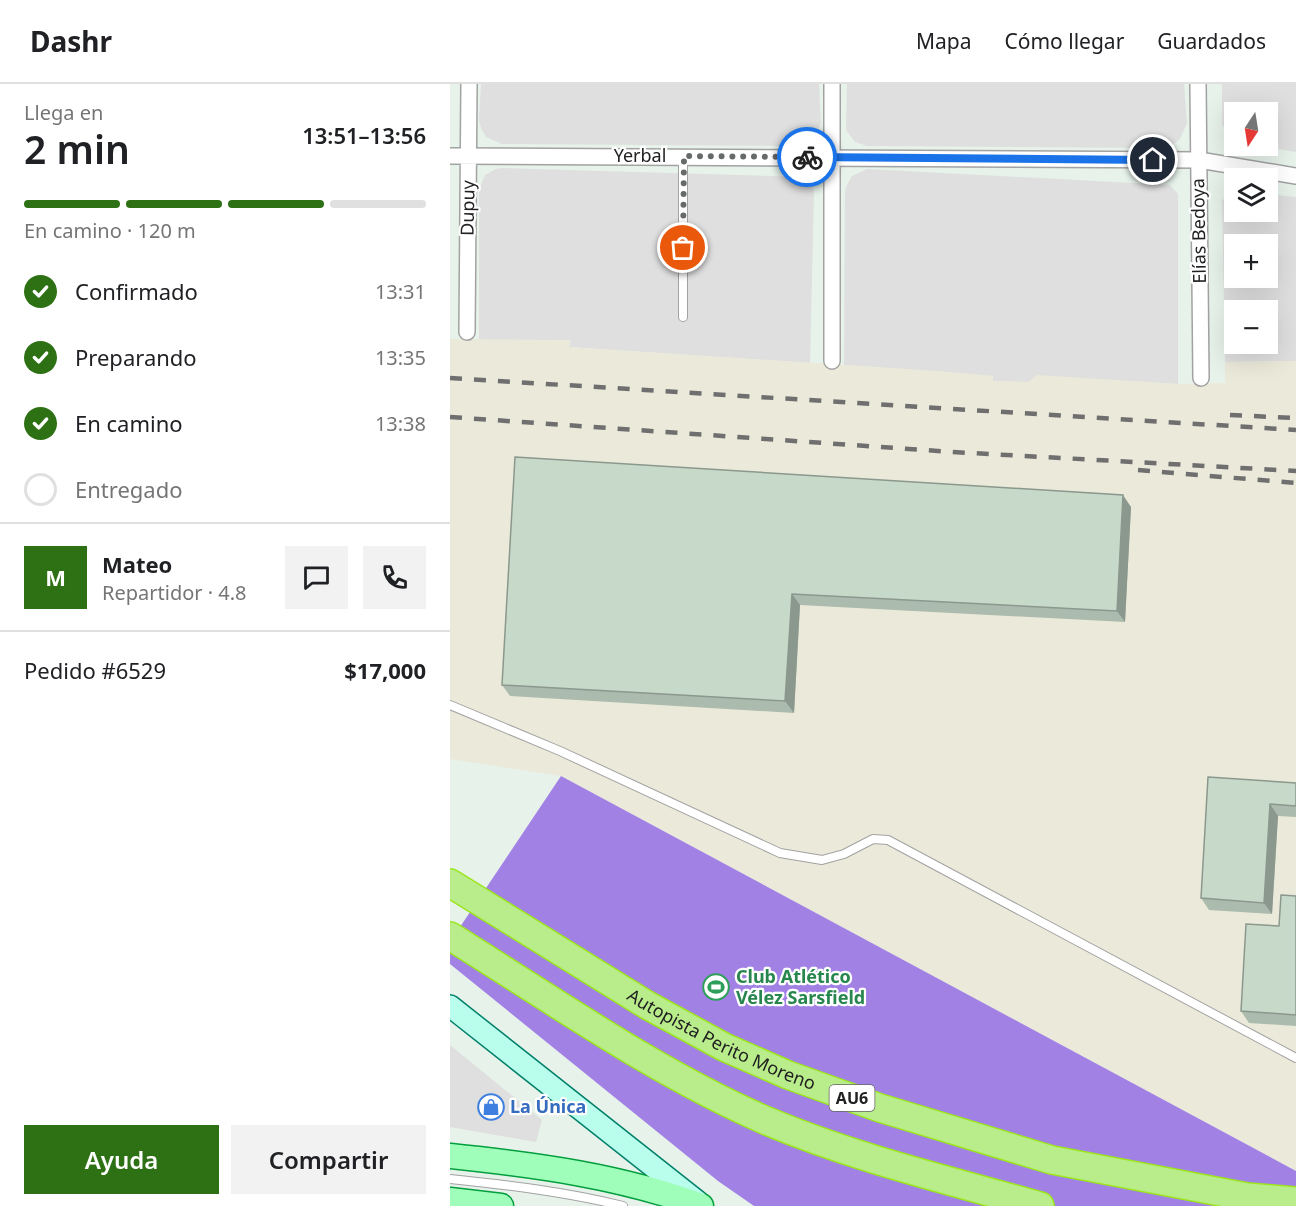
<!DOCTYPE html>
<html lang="es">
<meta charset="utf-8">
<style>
:root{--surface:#fff;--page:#f2f2f2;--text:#202124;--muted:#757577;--line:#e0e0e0;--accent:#2d7114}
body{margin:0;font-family:"Noto Sans",sans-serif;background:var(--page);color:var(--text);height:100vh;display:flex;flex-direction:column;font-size:22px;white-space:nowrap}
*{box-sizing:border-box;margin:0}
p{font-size:20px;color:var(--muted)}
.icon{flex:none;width:33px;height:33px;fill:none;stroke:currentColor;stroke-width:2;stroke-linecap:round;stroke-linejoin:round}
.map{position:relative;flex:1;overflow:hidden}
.details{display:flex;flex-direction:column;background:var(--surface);width:450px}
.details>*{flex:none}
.needle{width:39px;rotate:192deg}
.fabs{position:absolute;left:774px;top:18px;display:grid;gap:12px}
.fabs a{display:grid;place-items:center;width:54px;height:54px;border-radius:0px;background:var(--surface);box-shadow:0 6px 24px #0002;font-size:30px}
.pin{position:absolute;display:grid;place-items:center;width:51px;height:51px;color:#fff;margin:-26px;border:3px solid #fff;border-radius:50%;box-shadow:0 2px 6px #0007}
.courier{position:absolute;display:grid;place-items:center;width:60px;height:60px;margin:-30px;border:4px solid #1a73e8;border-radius:50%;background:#fff;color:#222;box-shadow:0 2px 8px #0007}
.head em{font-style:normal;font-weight:600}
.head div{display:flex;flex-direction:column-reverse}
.head{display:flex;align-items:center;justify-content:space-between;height:102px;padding:0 24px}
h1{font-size:39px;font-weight:600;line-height:45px}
.bar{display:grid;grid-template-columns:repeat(4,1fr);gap:9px 6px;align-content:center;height:72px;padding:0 24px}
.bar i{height:8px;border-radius:4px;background:var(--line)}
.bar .active{background:var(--accent)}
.bar p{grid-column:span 4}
.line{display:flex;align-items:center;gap:15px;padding:0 24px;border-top:2px solid var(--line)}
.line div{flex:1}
.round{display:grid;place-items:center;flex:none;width:63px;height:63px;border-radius:0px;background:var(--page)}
ol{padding:0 24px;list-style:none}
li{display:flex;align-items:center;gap:18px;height:66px}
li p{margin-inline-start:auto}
li .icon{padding:6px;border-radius:50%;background:var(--accent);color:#fff;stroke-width:4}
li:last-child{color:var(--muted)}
li i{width:33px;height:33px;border:3px solid var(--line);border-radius:50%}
.action{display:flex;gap:12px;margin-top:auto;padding:12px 24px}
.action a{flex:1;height:69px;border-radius:0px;background:var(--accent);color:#fff;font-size:24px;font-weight:600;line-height:69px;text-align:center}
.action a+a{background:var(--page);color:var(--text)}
header{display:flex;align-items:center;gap:36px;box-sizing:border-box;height:84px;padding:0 30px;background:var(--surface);border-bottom:2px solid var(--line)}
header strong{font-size:28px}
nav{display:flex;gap:33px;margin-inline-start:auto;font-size:21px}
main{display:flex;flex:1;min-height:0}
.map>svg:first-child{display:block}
.residential{fill:#dedfde;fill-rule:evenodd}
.industrial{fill:#ebe9d9}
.pitch{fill:#a281e5}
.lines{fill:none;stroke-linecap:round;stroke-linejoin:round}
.lane-casing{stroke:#a2a2a2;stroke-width:10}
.street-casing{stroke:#a2a2a2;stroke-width:18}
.secondary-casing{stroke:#008069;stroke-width:24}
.primary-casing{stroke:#009e3c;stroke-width:27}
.highway-casing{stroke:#9ce61e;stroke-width:30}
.lane{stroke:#fff;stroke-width:8}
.street{stroke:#fff;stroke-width:15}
.secondary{stroke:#b9fded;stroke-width:21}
.primary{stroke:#9fffba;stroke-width:24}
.highway{stroke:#b9ed8b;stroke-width:27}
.rail{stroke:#6f6f6f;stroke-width:4.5;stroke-dasharray:12 12;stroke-linecap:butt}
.wall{fill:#abbbad}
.shaded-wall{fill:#8b988d}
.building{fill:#c7d9c9;stroke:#8b988d;stroke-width:1.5}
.done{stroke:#666a68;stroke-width:6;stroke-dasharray:0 10.8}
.route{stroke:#1a73e8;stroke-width:8}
.labels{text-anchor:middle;stroke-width:4.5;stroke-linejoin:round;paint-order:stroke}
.shield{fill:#fff;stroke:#646464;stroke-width:1.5}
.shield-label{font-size:16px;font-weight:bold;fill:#212121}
.street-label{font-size:18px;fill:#212121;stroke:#fff}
.leisure-label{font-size:18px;font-weight:bold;fill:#27864d;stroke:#fff;text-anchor:start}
.shop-label{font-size:18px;font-weight:bold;fill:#366cbe;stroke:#fff;text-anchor:start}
</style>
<header>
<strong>Dashr</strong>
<nav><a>Mapa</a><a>Cómo llegar</a><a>Guardados</a></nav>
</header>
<main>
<section class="details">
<div class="head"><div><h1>2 min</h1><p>Llega en</p></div><em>13:51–13:56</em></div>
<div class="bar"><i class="active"></i><i class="active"></i><i class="active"></i><i></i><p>En camino · 120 m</p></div>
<ol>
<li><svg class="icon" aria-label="check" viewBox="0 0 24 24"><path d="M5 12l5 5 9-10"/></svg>Confirmado<p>13:31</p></li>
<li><svg class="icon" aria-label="check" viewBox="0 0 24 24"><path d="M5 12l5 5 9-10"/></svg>Preparando<p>13:35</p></li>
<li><svg class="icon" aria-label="check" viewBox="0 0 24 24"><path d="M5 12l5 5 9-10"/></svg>En camino<p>13:38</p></li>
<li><i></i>Entregado</li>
</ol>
<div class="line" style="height:108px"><b class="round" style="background:var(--accent);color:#fff">M</b><div><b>Mateo</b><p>Repartidor · 4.8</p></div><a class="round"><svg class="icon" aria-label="chat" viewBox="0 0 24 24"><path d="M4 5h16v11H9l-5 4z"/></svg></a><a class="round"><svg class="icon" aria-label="phone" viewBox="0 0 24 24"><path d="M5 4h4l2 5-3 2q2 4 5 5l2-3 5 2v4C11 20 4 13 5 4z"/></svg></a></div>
<div class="line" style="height:78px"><div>Pedido #6529</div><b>$17,000</b></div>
<div class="action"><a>Ayuda</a><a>Compartir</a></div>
</section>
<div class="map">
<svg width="846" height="1122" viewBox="0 0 846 1122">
<rect width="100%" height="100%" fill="#e7f2eb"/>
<path class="residential" d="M31 0H369L371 39 364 54 355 60 346 62 52 60 36 53 31 44 29 36Z
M397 0H734L737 39 730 55 721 62 710 64 417 62 405 58 396 46Z
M772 0H846V68L809 62H818V28H784V57H782L772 40Z
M53 84 352 93 364 106 360 279 119 263 120 256H29V106L35 91 46 85Z
M417 85 720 101 728 110V300L587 292 579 298 543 297V292L394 281 395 109 396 103 402 92Z
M784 109V128H818V110L846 113V277L775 278 772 116ZM818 160V194H784V160ZM818 226V260H784V226Z
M0 961 92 1036 86 1058 0 1043Z"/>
<path class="industrial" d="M0 255 121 256 119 263 488 287 543 292V297L578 298 587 291 728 300 775 299V278L846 277V1087L111 692 0 675Z"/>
<path class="pitch" d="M111 692 846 1087V1122H304L268 1097 0 880V858Z"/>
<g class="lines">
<g class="lane-casing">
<path id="lane" d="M233 233V72
M0 621 110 667 330 769 372 776 394 770 423 755 438 756 846 974
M0 1095C58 1101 117 1108 173 1122"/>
</g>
<g class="street-casing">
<path id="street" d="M748 0 751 294
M0 72 749 76 846 92
M17 248 19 0
M382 277V0"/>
</g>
<g class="secondary-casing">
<path id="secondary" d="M0 922 248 1118"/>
</g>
<g class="primary-casing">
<path id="primary" d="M0 1072C86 1081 170 1092 251 1122
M0 1116 51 1122"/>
</g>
<g class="highway-casing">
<g id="highway">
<path id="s1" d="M0 799 197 921 274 963 338 991 430 1024 602 1076 797 1113 846 1117"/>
<path d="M0 852C101 915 208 990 317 1037 405 1074 498 1096 590 1122"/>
</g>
</g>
<use href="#lane" class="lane"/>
<use href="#street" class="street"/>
<use href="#secondary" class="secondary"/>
<use href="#primary" class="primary"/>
<use href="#highway" class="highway"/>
<path class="rail" d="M0 294 846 346
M780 331 846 334
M0 333 503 368 846 387
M688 386 846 399"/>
</g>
<path class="wall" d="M65 373 681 423 675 538 350 521 344 629 60 612 52 601Z
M758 693 846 699V733L828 732 822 830 759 826 751 814Z
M846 812V942L799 939 791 927Z"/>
<path class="shaded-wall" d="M673 411 681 423 675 538 667 527Z
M342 510 350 521 344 629 335 617Z
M820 720 828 732 822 830 814 819Z"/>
<path class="building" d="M65 373 673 411 667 527 342 510 335 617 52 601Z
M758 693 846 699V722L820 720 814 819 751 814Z
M831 811 846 812V931L791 927 796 840 829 842Z"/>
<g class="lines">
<path class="done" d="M233 164 234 72 357 73"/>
<path class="route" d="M357 73 703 76"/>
</g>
<defs>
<g id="stadium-ring" transform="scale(1.35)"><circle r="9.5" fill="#fff" stroke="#2e9e5b" stroke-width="1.5"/><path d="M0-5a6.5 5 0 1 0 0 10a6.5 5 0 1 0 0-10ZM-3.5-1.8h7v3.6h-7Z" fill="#2e9e5b"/></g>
<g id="shop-ring" transform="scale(1.35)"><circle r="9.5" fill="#fff" stroke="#3f7fe0" stroke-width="1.5"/><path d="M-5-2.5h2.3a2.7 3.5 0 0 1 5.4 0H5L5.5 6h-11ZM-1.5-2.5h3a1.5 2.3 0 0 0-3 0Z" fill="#3f7fe0"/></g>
</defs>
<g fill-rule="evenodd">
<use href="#stadium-ring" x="266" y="903"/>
<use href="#shop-ring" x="41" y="1023"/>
</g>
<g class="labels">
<rect class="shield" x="379.5" y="1001" width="45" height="26" rx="4.5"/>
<g class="shield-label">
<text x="402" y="1020">AU6</text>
</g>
<g class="street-label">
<text x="190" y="78">Yerbal</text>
<text transform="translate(18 124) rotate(-89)" y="6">Dupuy</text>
<text transform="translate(749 147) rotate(-91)" y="6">Elías Bedoya</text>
<text dy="6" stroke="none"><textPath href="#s1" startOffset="314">Autopista Perito Moreno</textPath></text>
</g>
<g class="leisure-label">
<text x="286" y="899">Club Atlético<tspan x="286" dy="21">Vélez Sarsfield</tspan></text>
</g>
<g class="shop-label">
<text x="60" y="1029">La Única</text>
</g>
</g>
</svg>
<div class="fabs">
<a><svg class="needle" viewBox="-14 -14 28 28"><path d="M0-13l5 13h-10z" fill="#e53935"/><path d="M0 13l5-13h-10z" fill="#757577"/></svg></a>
<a><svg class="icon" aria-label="layers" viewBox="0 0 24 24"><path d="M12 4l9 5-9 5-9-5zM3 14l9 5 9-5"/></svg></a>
<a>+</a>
<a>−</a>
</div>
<div class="pin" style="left:233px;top:164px;background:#ea580c"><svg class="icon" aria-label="bag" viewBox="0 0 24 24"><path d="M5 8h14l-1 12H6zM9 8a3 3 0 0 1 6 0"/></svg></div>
<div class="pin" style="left:703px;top:76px;background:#1f2937"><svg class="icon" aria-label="home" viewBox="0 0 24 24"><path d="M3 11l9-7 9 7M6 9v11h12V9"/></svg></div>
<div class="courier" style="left:357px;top:73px"><svg class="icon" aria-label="bike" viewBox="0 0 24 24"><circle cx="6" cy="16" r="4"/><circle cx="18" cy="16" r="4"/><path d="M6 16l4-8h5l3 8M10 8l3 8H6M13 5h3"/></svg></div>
</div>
</main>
